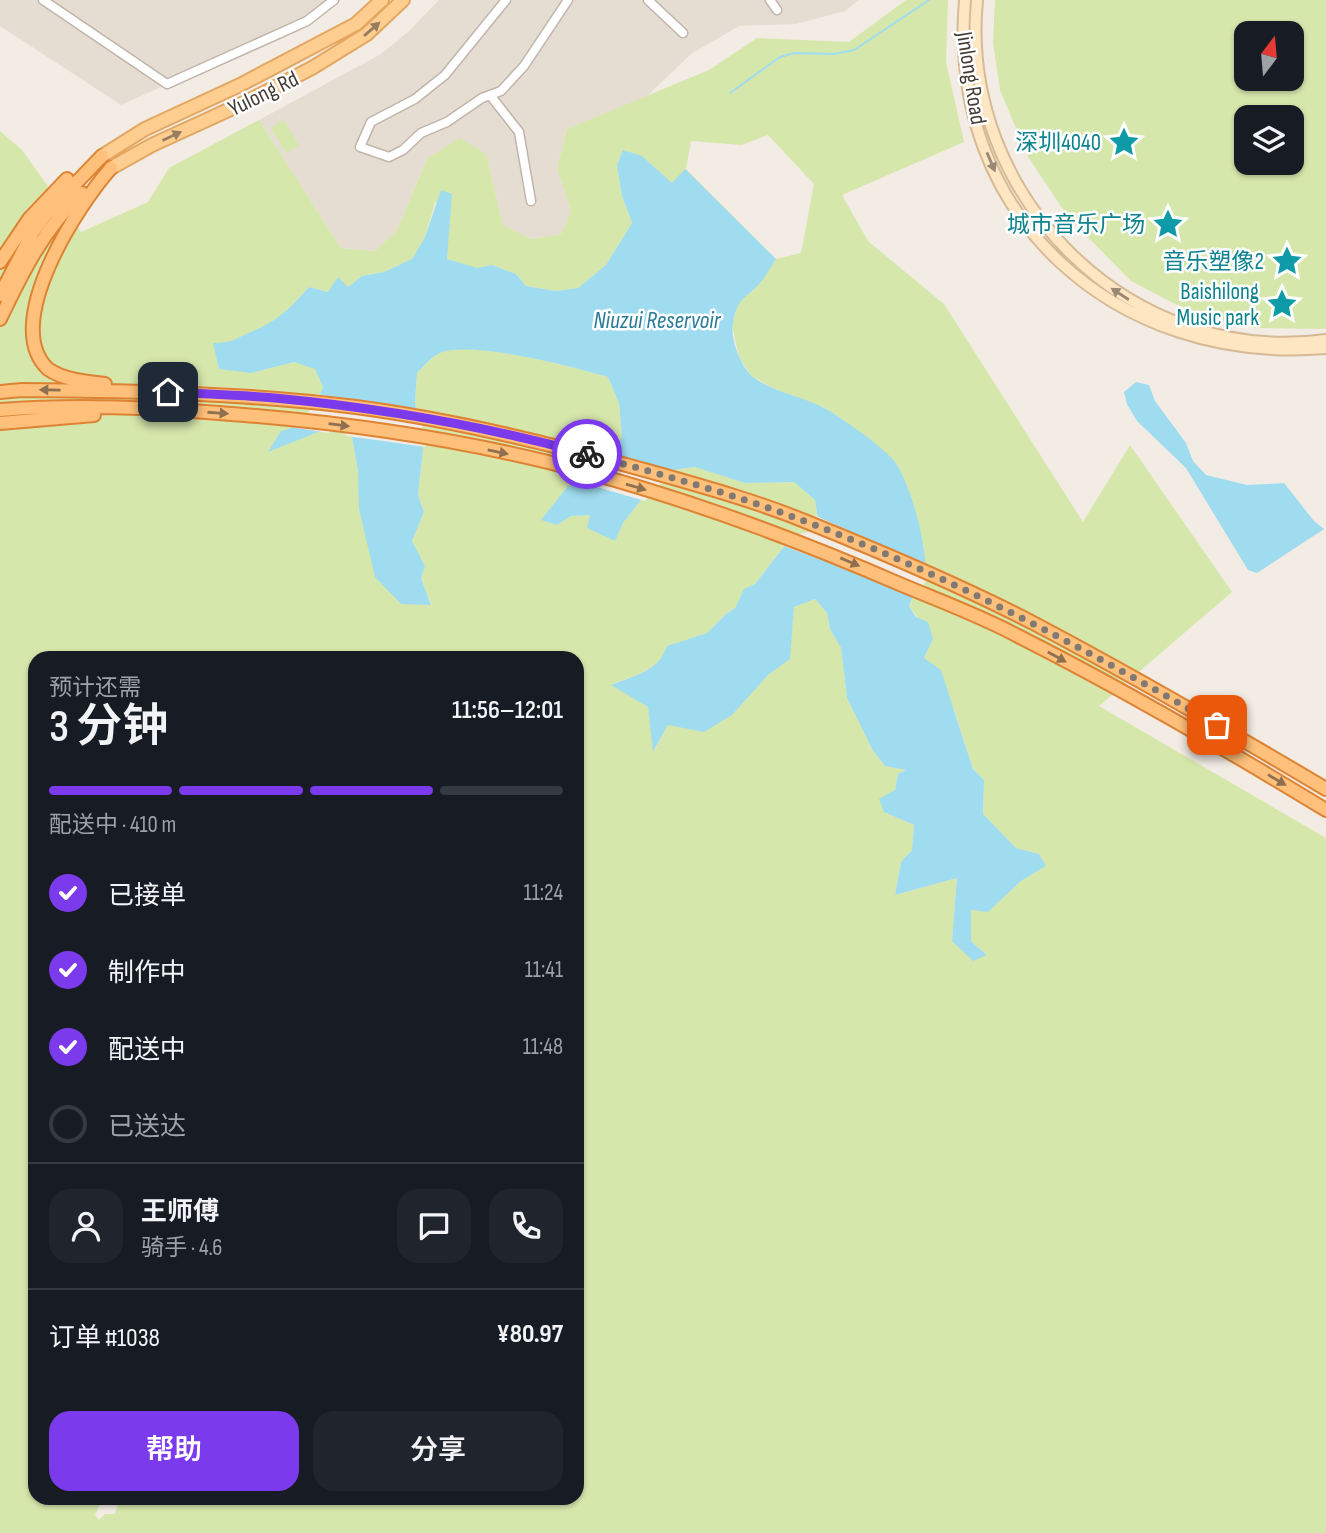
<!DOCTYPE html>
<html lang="zh">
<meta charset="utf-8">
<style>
:root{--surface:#171b24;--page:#20242c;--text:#f1f3f6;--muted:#9ea1a6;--line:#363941;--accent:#7c3aed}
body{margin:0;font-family:"Sofia Sans Condensed","Noto Sans SC",sans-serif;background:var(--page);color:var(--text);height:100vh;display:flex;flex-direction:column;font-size:26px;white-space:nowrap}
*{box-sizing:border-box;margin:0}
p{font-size:23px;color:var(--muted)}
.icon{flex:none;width:38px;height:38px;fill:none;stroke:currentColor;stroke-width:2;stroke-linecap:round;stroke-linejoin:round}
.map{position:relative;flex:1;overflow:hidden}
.sheet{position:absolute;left:28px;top:651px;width:556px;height:854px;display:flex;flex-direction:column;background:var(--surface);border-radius:21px;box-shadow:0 2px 5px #0004}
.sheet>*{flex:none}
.needle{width:46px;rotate:16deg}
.tools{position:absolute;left:1234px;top:21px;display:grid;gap:14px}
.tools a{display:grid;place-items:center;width:70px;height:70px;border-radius:14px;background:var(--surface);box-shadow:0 2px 5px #0004;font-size:35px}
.pin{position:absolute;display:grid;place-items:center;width:60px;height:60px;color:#fff;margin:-30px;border-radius:14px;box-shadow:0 4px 10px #0006}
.courier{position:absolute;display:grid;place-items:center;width:70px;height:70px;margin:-35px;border:5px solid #7c3aed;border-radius:50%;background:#fff;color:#222;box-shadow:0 2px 9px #0007}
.overview em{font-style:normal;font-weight:600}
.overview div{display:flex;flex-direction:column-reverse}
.overview{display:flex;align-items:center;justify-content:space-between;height:119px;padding:0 21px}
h1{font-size:46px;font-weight:600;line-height:52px}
.bar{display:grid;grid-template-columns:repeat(4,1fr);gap:10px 7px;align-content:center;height:84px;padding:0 21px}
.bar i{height:9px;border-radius:5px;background:var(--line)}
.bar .selected{background:var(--accent)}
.bar p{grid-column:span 4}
.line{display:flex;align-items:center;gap:18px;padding:0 21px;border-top:2px solid var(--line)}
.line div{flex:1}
.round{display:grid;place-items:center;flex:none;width:74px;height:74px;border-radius:21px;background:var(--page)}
ol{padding:0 21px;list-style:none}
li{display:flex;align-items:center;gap:21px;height:77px}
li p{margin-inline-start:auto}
li .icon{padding:7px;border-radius:50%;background:var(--accent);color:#fff;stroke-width:4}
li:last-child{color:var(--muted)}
li i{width:38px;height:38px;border:4px solid var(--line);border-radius:50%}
.action{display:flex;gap:14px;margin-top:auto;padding:14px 21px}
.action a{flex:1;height:80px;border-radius:21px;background:var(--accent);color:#fff;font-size:28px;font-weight:600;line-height:80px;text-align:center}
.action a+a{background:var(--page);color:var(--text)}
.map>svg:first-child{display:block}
.residential{fill:#e6ddd2}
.green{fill:#d6e7ac;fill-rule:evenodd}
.water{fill:#9fdcf0}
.pier{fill:#f2ece4}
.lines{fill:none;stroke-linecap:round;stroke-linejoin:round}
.stream{stroke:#9fdcf0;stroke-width:2}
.minor-casing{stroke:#c0b5aa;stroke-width:11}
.secondary-casing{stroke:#d6ba96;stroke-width:14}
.primary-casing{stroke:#e3a761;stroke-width:16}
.trunk-casing{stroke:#dd8333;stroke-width:16}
.minor{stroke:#fff;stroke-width:8}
.secondary{stroke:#ffe6c2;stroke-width:10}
.primary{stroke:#fece91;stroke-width:12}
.trunk{stroke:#fec07a;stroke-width:12}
.oneway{fill:#987d5e}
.oneway2{fill:#988874}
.oneway3{fill:#8e7050}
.done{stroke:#817972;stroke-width:7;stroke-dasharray:0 12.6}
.route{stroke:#7c3aed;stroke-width:9}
.labels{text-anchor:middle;stroke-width:5;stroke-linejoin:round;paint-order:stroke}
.street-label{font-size:23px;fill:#443b34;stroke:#fff}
.culture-label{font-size:23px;fill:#0d838f;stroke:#fff;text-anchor:end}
.water-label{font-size:24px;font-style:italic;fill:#2a7b98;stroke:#fff}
</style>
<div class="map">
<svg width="1326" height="1533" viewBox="0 0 1326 1533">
<rect width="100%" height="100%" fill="#f2ece4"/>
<path class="residential" d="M0 0H334L307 21 121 105 0 26Z
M439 0H859L845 11 796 24 739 26 691 54 645 98 567 129 557 169 571 211 561 234 532 239 503 225 486 154 427 159 397 230 375 251 341 248 259 120 381 54 408 32Z"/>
<path class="green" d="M906 0H948L946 62 964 142 842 195 868 241 944 304 1083 522 1130 445 1232 592 1099 706 1326 838V1533H0V131L22 150 81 232 148 202 169 168 259 120 341 248 375 251 397 230 427 159 460 138 486 154 503 225 532 239 561 234 571 211 557 169 567 129 709 70 757 38 849 42ZM768 135 814 184 801 253 776 259 686 169 691 141 742 145ZM617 165 672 184 686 170 761 282 739 300 732 326 739 357 751 376 784 394 825 408 897 464 915 509 924 548 909 606 933 639 924 658 954 709 973 769 984 780 983 814 1016 848 1039 854 1046 866 1021 881 988 912 971 909V941L987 955 952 941 957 878 895 895 901 862 912 850 914 825 884 812 895 790 898 774 907 770 885 766 872 749 847 698 841 648 830 629 827 613 815 599 794 607 789 659 768 675 732 714 668 725 654 751 648 707 612 684C636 675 658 671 668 646L707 633 726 614 735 608 744 590 755 584 789 540 820 532 815 500 794 482 745 483 695 467 672 470 652 486 623 523 615 540 590 515 571 516 557 525 542 520 607 471 622 436 619 402 608 377C576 368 463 337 437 354 430 359 423 367 417 373L415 402 423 449 418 495 424 512 412 541 425 566 421 578 431 604H401L358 471 352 437 341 423 269 451 311 417 323 387 315 368 294 362 251 373 213 343H230L268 326 286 312 309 287 328 292 348 287 362 276 384 272 412 259 425 237 435 203 452 194 446 259 477 269 492 265 516 274 526 286 556 291 578 288 606 265 632 223 622 196ZM35 658H578V1498H119L115 1514H105L99 1520 95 1515 103 1498H35Z
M995 0H1326V329L1253 328 1219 321 1173 303 1131 281 1068 217 1028 157 1000 90 993 42ZM1246 33H1292V79H1246ZM1246 117H1292V163H1246Z
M284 120 299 145 286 153 271 128Z"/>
<path class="water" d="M623 150 642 156 672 183 685 169 776 259C771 266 767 275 761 282 746 299 737 297 733 324 730 339 741 367 753 377 776 394 803 396 826 409 843 419 887 449 897 465 912 490 927 544 925 573 924 582 912 595 909 606L916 617 928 622 933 639 924 658 941 670 973 769 984 780 983 814 1016 848 1039 854 1046 866 1021 881 988 912 971 910V941L987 955 973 961 952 941 957 878 895 895 901 862 912 850 914 825 884 812 879 799 895 790 898 774 906 770 885 766 872 749 847 698 841 648 830 629 827 613 815 599 794 607 790 659 768 675 732 715 704 732 668 725 653 752 648 707 611 685C635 675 658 672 667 646L707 633 726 614 735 608 744 589 755 584 789 540 820 532 815 500 794 482 745 483 695 467 672 470 652 486 623 523 615 541 587 528 590 515 571 516 557 525 541 520 568 486 588 482 607 471 622 436 619 403 608 377C569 366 479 342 442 352 433 355 424 366 417 373L415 402 423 449 418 495 424 512 412 541 425 566 421 578 431 605 401 604 375 577 359 509 358 471 352 437 341 423 268 452 281 431C310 424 312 413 323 387L315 369 294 362 251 373 219 369 213 343C233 343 234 339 251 332 278 321 290 308 309 287L328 292 338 277 348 287 362 276 384 272 412 259 425 237 441 190 452 194 447 259 477 268 492 265 516 274 526 286 556 291 578 288 606 265 632 223 622 196 617 165Z
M1136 382 1149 385 1155 401 1186 443 1193 461 1206 475 1247 485 1284 483 1314 521 1324 529 1257 573 1248 570 1186 468 1137 421 1127 404 1124 392Z"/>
<path class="pier" d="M316 394 420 410 426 447 347 436 340 428 329 433 284 426 293 424 308 414Z
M611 453 675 473 654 489 645 501 576 481 586 479 605 469Z
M814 515 928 566V578L915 598 886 584 781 545 788 537 816 530Z"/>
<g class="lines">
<path class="stream" d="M730 93 780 57 794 53 834 54 854 50 929 0"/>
<g class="minor-casing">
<path id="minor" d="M43 0 167 84 307 21 334 0
M506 0 445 75 415 99 371 122 360 147 389 157 403 150 421 133 447 122 482 98 501 91 524 66 568 0
M648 0 683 33
M770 0 777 10
M490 95 519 132 531 201"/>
</g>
<g class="secondary-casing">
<path id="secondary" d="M965 0C946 216 1116 366 1326 348
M977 0C958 195 1129 367 1326 340"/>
</g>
<g class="primary-casing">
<path id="primary" d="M102 156 145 129 240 85 356 24 382 0
M111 168 152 145 248 101 312 68 367 34 403 0"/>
</g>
<g class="trunk-casing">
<path id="trunk" d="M0 262 29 219 67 179
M0 295 33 232 47 213 102 156
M0 319C22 273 44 228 82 193
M105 384C86 382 64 380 48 369 0 324 78 205 111 168
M0 392 22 390C134 391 245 393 356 407 455 420 552 444 648 471 701 486 756 501 807 522 884 553 962 586 1035 624 1134 676 1230 732 1326 789
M0 410C73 404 146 407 219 413 329 421 441 436 548 462 669 492 787 535 902 585 940 601 981 616 1018 636 1123 689 1226 749 1326 810
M0 423 94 415"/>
</g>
<use href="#minor" class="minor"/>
<use href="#secondary" class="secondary"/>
<use href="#primary" class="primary"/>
<use href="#trunk" class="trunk"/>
</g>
<defs><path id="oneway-solid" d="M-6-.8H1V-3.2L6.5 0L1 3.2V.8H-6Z" transform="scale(1.75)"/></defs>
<g class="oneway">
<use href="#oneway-solid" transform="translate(372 29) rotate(-41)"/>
<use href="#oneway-solid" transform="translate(172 136) rotate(-25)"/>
</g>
<g class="oneway2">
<use href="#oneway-solid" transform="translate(991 162) rotate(67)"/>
<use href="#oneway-solid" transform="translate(1120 294) rotate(-147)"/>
</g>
<g class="oneway3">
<use href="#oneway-solid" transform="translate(50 390) rotate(-179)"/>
<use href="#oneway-solid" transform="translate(218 413) rotate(4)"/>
<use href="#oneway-solid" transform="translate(339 425) rotate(7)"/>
<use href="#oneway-solid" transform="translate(498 452) rotate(11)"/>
<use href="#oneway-solid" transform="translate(636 487) rotate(16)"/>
<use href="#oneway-solid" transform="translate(850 562) rotate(23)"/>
<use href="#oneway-solid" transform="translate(1057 657) rotate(29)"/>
<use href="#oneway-solid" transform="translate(1277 780) rotate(31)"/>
</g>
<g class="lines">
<path class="done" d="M587 454C660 474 734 494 804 521 948 575 1084 648 1217 725"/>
<path class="route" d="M168 392C203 394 239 395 275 398 380 408 485 426 587 454"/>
</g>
<defs>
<g id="sight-bare" transform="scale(2.415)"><path d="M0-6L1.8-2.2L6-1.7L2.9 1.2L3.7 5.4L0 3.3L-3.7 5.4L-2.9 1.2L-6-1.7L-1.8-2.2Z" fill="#0f9aa8" stroke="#fff" stroke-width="2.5" paint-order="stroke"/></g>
</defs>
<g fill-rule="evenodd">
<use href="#sight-bare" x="1124" y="142"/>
<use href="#sight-bare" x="1168" y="224"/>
<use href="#sight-bare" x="1287" y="261"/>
<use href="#sight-bare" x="1282" y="304"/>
</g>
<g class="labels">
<g class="street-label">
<text transform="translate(972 78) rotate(81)" y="8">Jinlong Road</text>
<text transform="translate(263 93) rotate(-26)" y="8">Yulong Rd</text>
</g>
<g class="culture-label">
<text x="1101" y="150">深圳4040</text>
<text x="1145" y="232">城市音乐广场</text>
<text x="1264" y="269">音乐塑像2</text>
<text x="1259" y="299">Baishilong<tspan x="1259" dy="26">Music park</tspan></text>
</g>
<g class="water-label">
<text x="657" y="328">Niuzui Reservoir</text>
</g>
</g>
</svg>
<div class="tools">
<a><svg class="needle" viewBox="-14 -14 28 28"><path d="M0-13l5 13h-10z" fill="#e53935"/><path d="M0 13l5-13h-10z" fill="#9ea1a6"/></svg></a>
<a><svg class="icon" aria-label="layers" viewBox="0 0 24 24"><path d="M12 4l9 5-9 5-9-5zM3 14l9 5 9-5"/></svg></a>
</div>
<div class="pin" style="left:1217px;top:725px;background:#ea580c"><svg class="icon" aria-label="bag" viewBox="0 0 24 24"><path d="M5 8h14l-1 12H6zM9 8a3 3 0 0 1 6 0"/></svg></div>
<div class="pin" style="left:168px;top:392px;background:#1f2937"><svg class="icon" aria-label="home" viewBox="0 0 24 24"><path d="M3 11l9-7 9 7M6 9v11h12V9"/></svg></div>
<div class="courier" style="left:587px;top:454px"><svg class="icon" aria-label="bike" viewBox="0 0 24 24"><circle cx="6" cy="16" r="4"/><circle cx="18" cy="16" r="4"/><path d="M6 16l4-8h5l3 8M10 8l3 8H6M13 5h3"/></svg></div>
<section class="sheet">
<div class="overview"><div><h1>3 分钟</h1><p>预计还需</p></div><em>11:56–12:01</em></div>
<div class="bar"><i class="selected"></i><i class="selected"></i><i class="selected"></i><i></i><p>配送中 · 410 m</p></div>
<ol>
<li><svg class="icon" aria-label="check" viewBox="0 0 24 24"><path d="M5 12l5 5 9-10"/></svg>已接单<p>11:24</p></li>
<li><svg class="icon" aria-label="check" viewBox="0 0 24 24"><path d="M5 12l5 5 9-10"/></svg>制作中<p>11:41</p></li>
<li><svg class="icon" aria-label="check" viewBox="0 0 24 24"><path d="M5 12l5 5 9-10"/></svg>配送中<p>11:48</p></li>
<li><i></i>已送达</li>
</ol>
<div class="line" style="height:126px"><a class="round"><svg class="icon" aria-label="person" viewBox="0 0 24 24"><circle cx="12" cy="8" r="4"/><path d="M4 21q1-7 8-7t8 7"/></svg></a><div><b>王师傅</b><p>骑手 · 4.6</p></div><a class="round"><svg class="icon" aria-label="chat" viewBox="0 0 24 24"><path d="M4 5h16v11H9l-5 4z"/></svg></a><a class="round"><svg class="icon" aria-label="phone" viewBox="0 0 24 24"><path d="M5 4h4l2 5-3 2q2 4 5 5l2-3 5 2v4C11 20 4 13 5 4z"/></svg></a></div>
<div class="line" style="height:91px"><div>订单 #1038</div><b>¥80.97</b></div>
<div class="action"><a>帮助</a><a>分享</a></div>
</section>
</div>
